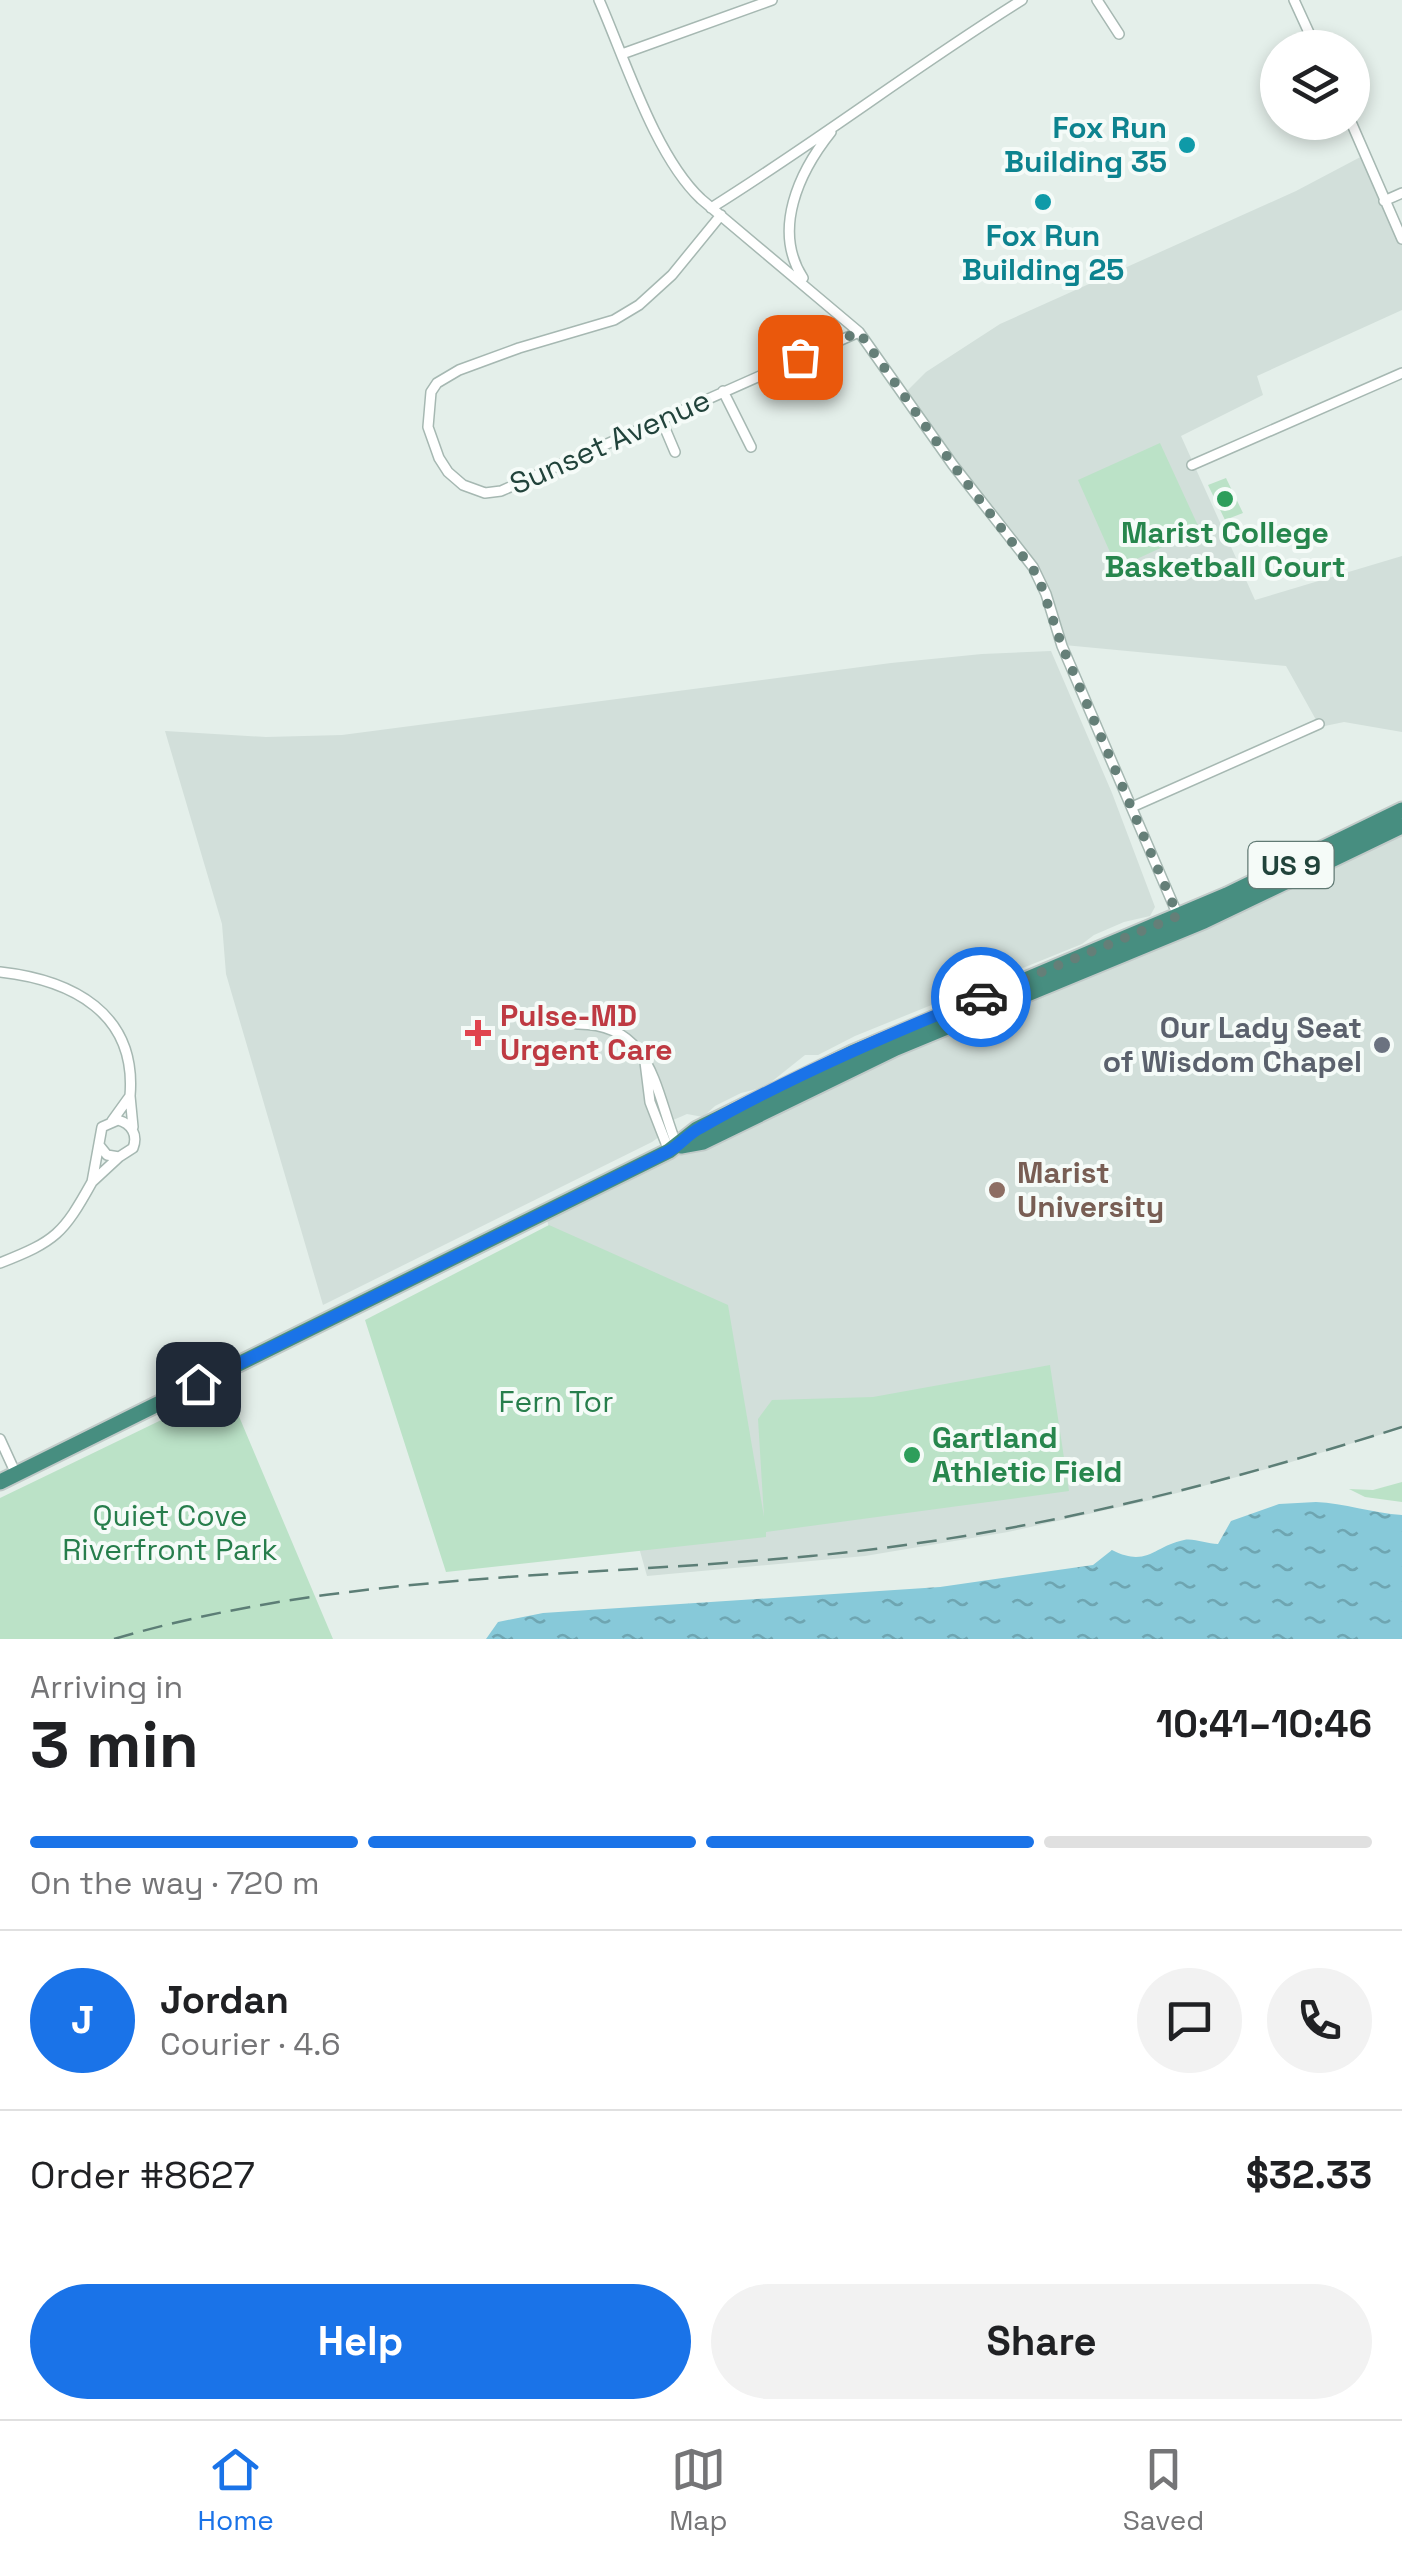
<!DOCTYPE html>
<meta charset="utf-8">
<style>
:root{--surface:#fff;--page:#f2f2f2;--text:#202124;--muted:#757577;--line:#e0e0e0;--accent:#1a73e8}
body{margin:0;font-family:"Space Grotesk",sans-serif;background:var(--page);color:var(--text);height:100vh;display:flex;flex-direction:column;font-size:38px;white-space:nowrap}
*{box-sizing:border-box;margin:0}
p{font-size:32px;color:var(--muted)}
.icon{flex:none;width:55px;height:55px;fill:none;stroke:currentColor;stroke-width:2;stroke-linecap:round;stroke-linejoin:round}
.map{position:relative;height:1639px;overflow:hidden}
.side{display:flex;flex-direction:column;background:var(--surface);flex:1}
.side>*{flex:none}
.buttons{position:absolute;left:1260px;top:30px;display:grid;gap:20px}
.buttons a{display:grid;place-items:center;width:110px;height:110px;border-radius:50%;background:var(--surface);box-shadow:0 5px 15px #0003;font-size:50px}
.pin{position:absolute;display:grid;place-items:center;width:85px;height:85px;color:#fff;margin:-42px;border-radius:20px;box-shadow:0 5px 15px #0006}
.courier{position:absolute;display:grid;place-items:center;width:100px;height:100px;margin:-50px;border:8px solid #1a73e8;border-radius:50%;background:#fff;color:#222;box-shadow:0 2px 12px #0007}
.overview em{font-style:normal;font-weight:700}
.overview div{display:flex;flex-direction:column-reverse}
.overview{display:flex;align-items:center;justify-content:space-between;height:170px;padding:0 30px}
h1{font-size:65px;font-weight:700;line-height:75px}
.bar{display:grid;grid-template-columns:repeat(4,1fr);gap:15px 10px;align-content:center;height:120px;padding:0 30px}
.bar i{height:12px;border-radius:8px;background:var(--line)}
.bar .on{background:var(--accent)}
.bar p{grid-column:span 4}
.line{display:flex;align-items:center;gap:25px;padding:0 30px;border-top:2px solid var(--line)}
.line div{flex:1}
.round{display:grid;place-items:center;flex:none;width:105px;height:105px;border-radius:52px;background:var(--page)}
.primary-button{display:flex;gap:20px;margin-top:auto;padding:20px 30px}
.primary-button a{flex:1;height:115px;border-radius:60px;background:var(--accent);color:#fff;font-size:40px;font-weight:700;line-height:115px;text-align:center}
.primary-button a+a{background:var(--page);color:var(--text)}
.tab-bar{display:flex;justify-content:space-around;align-items:center;height:140px;border-top:2px solid var(--line);background:var(--surface);font-size:28px;color:var(--muted)}
.tab-bar a{display:grid;justify-items:center;gap:5px}
.tab-bar .on{color:var(--accent)}
.map>svg:first-child{display:block}
.built{fill:#d2dfda}
.park{fill:#bbe2c7}
.water{fill:url(#water-ripples)}
.lines{fill:none;stroke-linecap:round;stroke-linejoin:round}
.minor-casing{stroke:#a6b8b2;stroke-width:12}
.trunk-casing{stroke:#c1cac8;stroke-width:19}
.minor{stroke:#fff;stroke-width:9}
.trunk{stroke:#478e80;stroke-width:15}
.rail{stroke:#5c7e76;stroke-width:2.5;stroke-dasharray:20 10;stroke-linecap:butt}
.done{stroke:#657f78;stroke-width:10;stroke-dasharray:0 18}
.route{stroke:#1a73e8;stroke-width:12}
.culture-dot{fill:#0f9aa8;stroke:#f5fbf8;stroke-width:4}
.leisure-dot{fill:#2e9e5b;stroke:#f5fbf8;stroke-width:4}
.health-dot{fill:#e0444e;stroke:#f5fbf8;stroke-width:4}
.worship-dot{fill:#6b7280;stroke:#f5fbf8;stroke-width:4}
.education-dot{fill:#8d6e63;stroke:#f5fbf8;stroke-width:4}
.labels{text-anchor:middle;stroke-width:8;stroke-linejoin:round;paint-order:stroke}
.shield{fill:#f5fbf8;stroke:#617a74;stroke-width:2.5}
.shield-label{font-size:28px;font-weight:bold;fill:#21433b}
.culture-label{font-size:30px;font-weight:bold;fill:#0d838f;stroke:#f5fbf8;text-anchor:end}
.street-label{font-size:30px;fill:#21433b;stroke:#f5fbf8}
.leisure-label{font-size:30px;font-weight:bold;fill:#27864d;stroke:#f5fbf8}
.health-label{font-size:30px;font-weight:bold;fill:#be3a42;stroke:#f5fbf8;text-anchor:start}
.worship-label{font-size:30px;font-weight:bold;fill:#5b616d;stroke:#f5fbf8;text-anchor:end}
.education-label{font-size:30px;font-weight:bold;fill:#785e54;stroke:#f5fbf8;text-anchor:start}
.park-label{font-size:30px;fill:#277e4c;stroke:#f5fbf8}
</style>
<div class="map">
<svg width="1402" height="1639" viewBox="0 0 1402 1639">
<defs>
<pattern id="water-ripples" width="26" height="14" patternUnits="userSpaceOnUse" patternTransform="scale(2.5)"><rect width="26" height="14" fill="#87c9d9"/><path d="M2 4q2-2 4 0t4 0M15 11q2-2 4 0t4 0" fill="none" stroke="#6ea5b1"/></pattern>
</defs>
<rect width="100%" height="100%" fill="#e4efea"/>
<path class="built" d="M1368 153 1402 227V310L1257 376 1263 395 1181 436 1255 600 1402 556V732L1344 722 1320 727 1286 666 1064 645 1039 569 1015 535 937 439 905 393 926 372 1000 324 1296 191Z
M1051 651 1112 793 1155 907 1150 916 1124 922 1094 935 1082 944 855 1036 818 1055H805L765 1087 741 1093 715 1106 703 1117 687 1114 664 1124 660 1136 652 1142 323 1305 226 974 222 924 165 731 266 737 342 735 891 663 982 654Z
M1402 810V1428L1278 1466 1151 1500 1008 1532 865 1556 647 1576 545 1213Z"/>
<path class="park" d="M1160 443 1200 530 1117 568 1078 480Z
M1226 478 1243 513 1225 520 1208 485Z
M549 1225 728 1305 764 1517 758 1419 772 1400 873 1397 1050 1365 1069 1491 766 1532V1537L446 1572 365 1320Z
M227 1388 333 1639H0V1498C76 1461 152 1425 227 1388Z
M1402 1482V1502L1365 1497 1349 1489 1373 1490Z"/>
<path class="water" d="M1316 1502C1344 1503 1372 1513 1402 1515V1639H486L498 1622 543 1613 940 1587 1093 1565 1112 1550C1147 1568 1154 1546 1184 1540 1194 1538 1207 1544 1218 1544L1231 1521 1279 1504Z"/>
<g class="lines">
<g class="minor-casing">
<path id="minor" d="M599 0C625 59 655 156 701 199L859 332 953 465 1033 567 1046 594 1062 646 1179 918
M1097 0 1119 34
M1294 0 1316 48
M622 54 772 0
M1351 122 1402 239
M1384 201 1402 193
M711 208C817 142 916 66 1022 0
M721 215 672 275 639 305 614 320 519 348 459 370 437 383 431 392 428 427 439 458 448 472 463 485 485 493 501 491 859 332
M803 278C772 230 799 172 831 132
M723 391 751 447
M661 419 675 452
M1192 465 1402 373
M1132 807 1319 724
M0 972C72 980 137 1013 130 1096
M577 1024C653 1023 655 1092 677 1146
M645 1062 650 1102 669 1151
M112 1121 130 1096 133 1127
M99 1145 107 1155 119 1157 133 1148C138 1135 132 1124 118 1120L102 1127 92 1182 119 1157
M0 1263C56 1241 63 1234 92 1182
M0 1439 16 1474"/>
</g>
<g class="trunk-casing">
<path id="trunk" d="M681 1146 703 1142 896 1048 1204 921 1402 826
M0 1482 669 1151 697 1129 852 1053 1227 895 1402 810"/>
</g>
<use href="#minor" class="minor"/>
<use href="#trunk" class="trunk"/>
<path class="rail" d="M114 1639C341 1572 578 1578 811 1556 1014 1537 1209 1488 1402 1427"/>
</g>
<g class="lines">
<path class="done" d="M800 357 859 332 953 465 1038 576 1062 646 1178 916 981 997"/>
<path class="route" d="M198 1384 669 1151C680 1145 688 1134 700 1128 789 1077 886 1035 981 997"/>
</g>
<g class="culture-dot">
<circle cx="1187" cy="145" r="10"/>
<circle cx="1043" cy="202" r="10"/>
</g>
<g class="leisure-dot">
<circle cx="1225" cy="499" r="10"/>
<circle cx="912" cy="1455" r="10"/>
</g>
<path class="health-dot" d="M473 1018h10v10h10v10h-10v10h-10v-10h-10v-10h10z"/>
<circle class="worship-dot" cx="1382" cy="1045" r="10"/>
<circle class="education-dot" cx="997" cy="1190" r="10"/>
<g class="labels">
<rect class="shield" x="1248.5" y="842" width="85" height="46" rx="8"/>
<g class="shield-label">
<text x="1291" y="875">US 9</text>
</g>
<g class="culture-label">
<text x="1167" y="138">Fox Run<tspan x="1167" dy="34">Building 35</tspan></text>
<text x="1043" y="246" text-anchor="middle">Fox Run<tspan x="1043" dy="34">Building 25</tspan></text>
</g>
<g class="street-label">
<text transform="translate(610 442) rotate(-24)" y="10">Sunset Avenue</text>
</g>
<g class="leisure-label">
<text x="1225" y="543">Marist College<tspan x="1225" dy="34">Basketball Court</tspan></text>
<text x="932" y="1448" text-anchor="start">Gartland<tspan x="932" dy="34">Athletic Field</tspan></text>
</g>
<g class="health-label">
<text x="500" y="1026">Pulse-MD<tspan x="500" dy="34">Urgent Care</tspan></text>
</g>
<g class="worship-label">
<text x="1362" y="1038">Our Lady Seat<tspan x="1362" dy="34">of Wisdom Chapel</tspan></text>
</g>
<g class="education-label">
<text x="1017" y="1183">Marist<tspan x="1017" dy="34">University</tspan></text>
</g>
<g class="park-label">
<text x="556" y="1412">Fern Tor</text>
<text x="170" y="1526">Quiet Cove<tspan x="170" dy="34">Riverfront Park</tspan></text>
</g>
</g>
</svg>
<div class="buttons">
<a><svg class="icon" aria-label="layers" viewBox="0 0 24 24"><path d="M12 4l9 5-9 5-9-5zM3 14l9 5 9-5"/></svg></a>
</div>
<div class="pin" style="left:800px;top:357px;background:#ea580c"><svg class="icon" aria-label="bag" viewBox="0 0 24 24"><path d="M5 8h14l-1 12H6zM9 8a3 3 0 0 1 6 0"/></svg></div>
<div class="pin" style="left:198px;top:1384px;background:#1f2937"><svg class="icon" aria-label="home" viewBox="0 0 24 24"><path d="M3 11l9-7 9 7M6 9v11h12V9"/></svg></div>
<div class="courier" style="left:981px;top:997px"><svg class="icon" aria-label="car" viewBox="0 0 24 24"><path d="M5 17H2v-5l4-1 3-4h7l3 4 3 1v5h-3M9 17h6M6 11h13"/><circle cx="7" cy="17" r="2"/><circle cx="17" cy="17" r="2"/></svg></div>
</div>
<section class="side">
<div class="overview"><div><h1>3 min</h1><p>Arriving in</p></div><em>10:41–10:46</em></div>
<div class="bar"><i class="on"></i><i class="on"></i><i class="on"></i><i></i><p>On the way · 720 m</p></div>
<div class="line" style="height:180px"><b class="round" style="background:var(--accent);color:#fff">J</b><div><b>Jordan</b><p>Courier · 4.6</p></div><a class="round"><svg class="icon" aria-label="chat" viewBox="0 0 24 24"><path d="M4 5h16v11H9l-5 4z"/></svg></a><a class="round"><svg class="icon" aria-label="phone" viewBox="0 0 24 24"><path d="M5 4h4l2 5-3 2q2 4 5 5l2-3 5 2v4C11 20 4 13 5 4z"/></svg></a></div>
<div class="line" style="height:130px"><div>Order #8627</div><b>$32.33</b></div>
<div class="primary-button"><a>Help</a><a>Share</a></div>
</section>
<nav class="tab-bar">
<a class="on"><svg class="icon" aria-label="home" viewBox="0 0 24 24"><path d="M3 11l9-7 9 7M6 9v11h12V9"/></svg>Home</a>
<a><svg class="icon" aria-label="map" viewBox="0 0 24 24"><path d="M3 6l6-2 6 2 6-2v14l-6 2-6-2-6 2zM9 4v14M15 6v14"/></svg>Map</a>
<a><svg class="icon" aria-label="saved" viewBox="0 0 24 24"><path d="M7 4h10v16l-5-4-5 4z"/></svg>Saved</a>
</nav>
